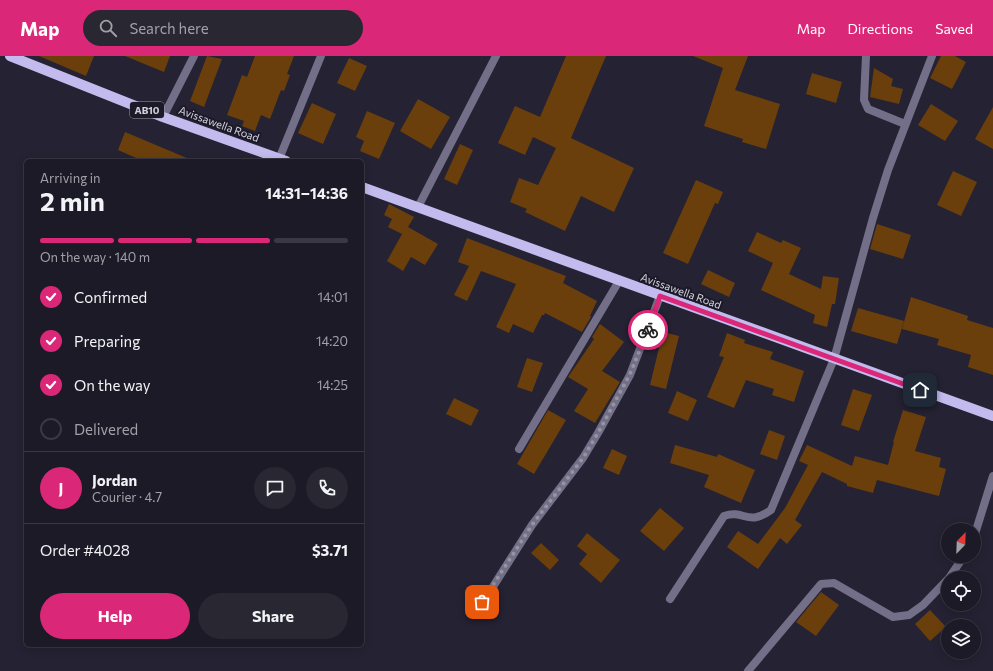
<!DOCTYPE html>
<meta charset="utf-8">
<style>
:root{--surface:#1c1a26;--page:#292732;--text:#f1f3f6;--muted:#a0a1a7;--line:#3a3843;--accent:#db2777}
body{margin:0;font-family:Commissioner,sans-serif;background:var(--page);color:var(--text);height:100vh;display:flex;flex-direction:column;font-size:15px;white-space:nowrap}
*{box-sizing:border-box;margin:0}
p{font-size:13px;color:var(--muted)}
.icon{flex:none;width:22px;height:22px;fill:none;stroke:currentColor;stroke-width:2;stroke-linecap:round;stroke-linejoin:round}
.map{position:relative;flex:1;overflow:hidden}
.details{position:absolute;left:24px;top:103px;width:340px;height:488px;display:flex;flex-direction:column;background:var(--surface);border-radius:6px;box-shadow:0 2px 10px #0003,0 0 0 1px var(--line)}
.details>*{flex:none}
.needle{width:26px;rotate:23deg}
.tools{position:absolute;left:941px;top:467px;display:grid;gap:8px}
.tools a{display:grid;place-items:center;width:40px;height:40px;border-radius:50%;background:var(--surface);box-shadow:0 2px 10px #0003,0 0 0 1px var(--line);font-size:20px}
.pin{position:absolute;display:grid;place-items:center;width:34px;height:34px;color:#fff;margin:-17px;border-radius:8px;box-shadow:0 2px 6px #0006}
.courier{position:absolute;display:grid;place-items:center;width:40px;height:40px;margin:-20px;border:3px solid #db2777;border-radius:50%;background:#fff;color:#222;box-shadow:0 1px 5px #0007}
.overview em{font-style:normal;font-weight:700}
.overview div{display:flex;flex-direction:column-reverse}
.overview{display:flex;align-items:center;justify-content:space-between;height:68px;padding:0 16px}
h1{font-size:26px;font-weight:700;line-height:30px}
.bar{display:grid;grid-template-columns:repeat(4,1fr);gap:6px 4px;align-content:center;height:48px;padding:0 16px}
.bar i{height:5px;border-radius:3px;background:var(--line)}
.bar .current{background:var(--accent)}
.bar p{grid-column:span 4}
.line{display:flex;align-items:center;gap:10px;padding:0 16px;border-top:1px solid var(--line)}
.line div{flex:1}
.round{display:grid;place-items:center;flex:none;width:42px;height:42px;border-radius:21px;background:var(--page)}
ol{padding:0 16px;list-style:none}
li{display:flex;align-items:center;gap:12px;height:44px}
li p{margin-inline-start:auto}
li .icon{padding:4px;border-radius:50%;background:var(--accent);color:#fff;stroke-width:4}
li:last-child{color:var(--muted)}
li i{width:22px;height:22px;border:2px solid var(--line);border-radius:50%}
.button{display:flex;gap:8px;margin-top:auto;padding:8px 16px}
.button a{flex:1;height:46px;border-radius:24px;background:var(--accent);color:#fff;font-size:16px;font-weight:700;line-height:46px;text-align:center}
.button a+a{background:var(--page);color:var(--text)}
header{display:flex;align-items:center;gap:24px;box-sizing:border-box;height:56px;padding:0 20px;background:var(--accent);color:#fff}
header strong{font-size:19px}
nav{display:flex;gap:22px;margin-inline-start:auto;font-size:14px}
.search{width:280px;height:36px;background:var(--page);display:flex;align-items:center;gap:10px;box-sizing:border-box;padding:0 14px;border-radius:22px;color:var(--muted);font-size:15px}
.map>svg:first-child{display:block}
.building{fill:#6a3f0c}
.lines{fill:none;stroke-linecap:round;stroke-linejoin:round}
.minor{stroke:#736f88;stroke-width:8}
.primary{stroke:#c3bbee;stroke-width:10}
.done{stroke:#9594a1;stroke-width:4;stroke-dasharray:0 7.2}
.route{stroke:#db2777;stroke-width:5}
.labels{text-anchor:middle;stroke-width:4;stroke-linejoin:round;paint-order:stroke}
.shield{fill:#1c1929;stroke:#9b9aa6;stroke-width:1}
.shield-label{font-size:10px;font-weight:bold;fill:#d2d1dc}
.street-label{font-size:11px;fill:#d2d1dc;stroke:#1c1929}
</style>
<header>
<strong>Map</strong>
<div class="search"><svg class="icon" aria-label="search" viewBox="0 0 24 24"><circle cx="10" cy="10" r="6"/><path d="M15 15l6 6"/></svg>Search here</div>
<nav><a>Map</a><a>Directions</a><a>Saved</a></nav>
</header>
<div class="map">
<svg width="993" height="615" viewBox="0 0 993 615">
<rect width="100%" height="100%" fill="#252233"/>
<path class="building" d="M39 0H94L86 20Z
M125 0H170L164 16Z
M207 0 222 3 204 51 190 45Z
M255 0H294L287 18 290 19 284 35 281 34 270 63 261 59 255 75 242 70 244 65 227 59 242 19 247 21Z
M566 0H606L571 82 634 112 614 156 581 140 565 175 525 156 527 153 510 146 519 122 538 129 556 92 533 81 525 99 498 87 515 50 540 61Z
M693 0H748L735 34 780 48 766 93 742 86 743 83 704 70 723 12Z
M941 0H955L966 6 952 33 930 22Z
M349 2 367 10 355 35 337 27Z
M874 12 893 23 891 30 903 33 899 48 870 41Z
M812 17 842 26 836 47 806 38Z
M418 43 450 61 431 93 400 75Z
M312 47 336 58 323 88 298 77Z
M931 48 958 65 945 85 918 69Z
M993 51V93L975 83Z
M367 55 395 67 379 103 360 95 364 85 356 81Z
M125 76 194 105H143L118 94Z
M460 88 473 94 457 129 444 123Z
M953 115 977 126 961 160 937 149Z
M696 124 723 136 718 148 715 147 688 208 663 197Z
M389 148 414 161 408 171 438 188 425 209 411 201 403 215 387 205 402 178 388 171 392 163 384 159Z
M877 168 911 179 903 203 870 193Z
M757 176 781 187 783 184 801 192 789 218 821 233 823 220 839 222 835 248H832L827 271 813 267 815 259 761 234 773 207 748 195Z
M467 182 566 220 563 227 597 245 590 260 591 261 582 276 545 257 544 259H542L533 277 513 268 509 277 496 271 516 228 481 215 467 245 454 239 469 210 458 206Z
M708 214 735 227 729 241 701 228Z
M911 241 968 260 967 264 993 272V319L968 311 971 299 937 289 939 283 902 273Z
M858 252 904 265 897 288 851 275Z
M600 268 624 286 602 315 620 326 595 367 574 355 588 333 568 321 594 283 592 281Z
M655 274 679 280 666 333 650 329 659 292 651 290Z
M727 277 745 284 744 287 773 296 770 303 804 315 794 346 772 339 774 333 746 324 734 352 707 341 724 301 719 300Z
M527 302 543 307 532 336 517 331Z
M853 333 872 339 859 375 841 369Z
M677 335 697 344 688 365 668 357Z
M454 342 479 354 471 370 446 358Z
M548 354 566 364 534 418 517 408Z
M903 354 926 361 915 395 941 402 939 411 946 413 939 440 877 424 873 437 847 430V428L822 416 795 464 802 469 787 488 780 482 758 513 727 491 738 475 758 488 785 452 808 409 799 405 807 389 852 410 855 400 888 409 894 386H893Z
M769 374 785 380 777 404 760 398Z
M675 389 717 401 718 398 755 414 741 447 704 431 709 419 670 407Z
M612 393 627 400 619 419 603 412Z
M660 452 684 472 664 495 640 475Z
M587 477 620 504 601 527 579 508 587 498 577 490Z
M541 487 559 504 550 514 531 497Z
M821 536 839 549 816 580 796 566Z
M930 554 946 571 930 585 915 568Z"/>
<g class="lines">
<path class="minor" d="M866 0 864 44 868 53 905 68
M163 61 194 0
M279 103 321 0
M418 151 496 0
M519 393 619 225
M974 481 993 420
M949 522 964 500
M670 543 724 460C745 453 747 471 771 454L834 303 873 162 888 114 932 0
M477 556 532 469 583 402 598 377 630 319 660 240
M748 615 821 528 834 527 893 561 909 559 923 549 948 523"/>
<path class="primary" d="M10 0 163 61 286 105
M362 131 993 360"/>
</g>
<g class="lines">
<path class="done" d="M482 546 532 469 583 402 598 377 630 318 648 274"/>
<path class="route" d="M648 274 660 240 920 334"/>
</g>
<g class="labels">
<rect class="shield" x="130" y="46" width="34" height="16" rx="3"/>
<g class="shield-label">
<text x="147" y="58">AB10</text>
</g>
<g class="street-label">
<text transform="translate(219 68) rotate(20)" y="4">Avissawella Road</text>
<text transform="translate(681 235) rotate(20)" y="4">Avissawella Road</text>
</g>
</g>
</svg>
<div class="tools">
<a><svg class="needle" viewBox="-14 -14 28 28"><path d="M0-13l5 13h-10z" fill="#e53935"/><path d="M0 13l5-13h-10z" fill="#a0a1a7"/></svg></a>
<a><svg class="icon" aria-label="locate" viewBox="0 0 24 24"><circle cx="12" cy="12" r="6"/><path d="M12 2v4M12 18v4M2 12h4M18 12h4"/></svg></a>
<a><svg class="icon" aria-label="layers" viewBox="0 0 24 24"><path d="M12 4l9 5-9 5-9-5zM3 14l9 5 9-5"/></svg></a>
</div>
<div class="pin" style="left:482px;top:546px;background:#ea580c"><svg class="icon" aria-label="bag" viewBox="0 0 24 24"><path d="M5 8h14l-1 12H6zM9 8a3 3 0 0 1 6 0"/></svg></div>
<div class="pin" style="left:920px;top:334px;background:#1f2937"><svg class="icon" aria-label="home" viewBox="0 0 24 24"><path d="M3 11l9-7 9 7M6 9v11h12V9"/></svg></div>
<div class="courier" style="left:648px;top:274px"><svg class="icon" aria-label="bike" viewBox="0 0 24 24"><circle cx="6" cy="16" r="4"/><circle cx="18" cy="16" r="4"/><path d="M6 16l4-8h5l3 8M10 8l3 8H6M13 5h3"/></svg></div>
<section class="details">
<div class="overview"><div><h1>2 min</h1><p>Arriving in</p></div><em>14:31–14:36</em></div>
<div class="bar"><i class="current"></i><i class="current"></i><i class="current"></i><i></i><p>On the way · 140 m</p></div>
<ol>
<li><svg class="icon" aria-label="check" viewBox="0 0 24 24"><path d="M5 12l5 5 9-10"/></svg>Confirmed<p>14:01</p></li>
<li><svg class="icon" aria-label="check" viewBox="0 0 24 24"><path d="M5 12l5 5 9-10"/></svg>Preparing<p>14:20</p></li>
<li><svg class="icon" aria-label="check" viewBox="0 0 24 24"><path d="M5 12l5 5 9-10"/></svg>On the way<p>14:25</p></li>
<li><i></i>Delivered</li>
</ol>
<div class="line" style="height:72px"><b class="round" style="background:var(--accent);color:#fff">J</b><div><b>Jordan</b><p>Courier · 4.7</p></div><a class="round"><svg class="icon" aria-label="chat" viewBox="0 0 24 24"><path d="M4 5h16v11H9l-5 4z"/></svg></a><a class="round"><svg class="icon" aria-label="phone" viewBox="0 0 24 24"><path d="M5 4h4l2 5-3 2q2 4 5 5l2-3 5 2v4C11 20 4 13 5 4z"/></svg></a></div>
<div class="line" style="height:52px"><div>Order #4028</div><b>$3.71</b></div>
<div class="button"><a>Help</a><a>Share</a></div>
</section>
</div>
